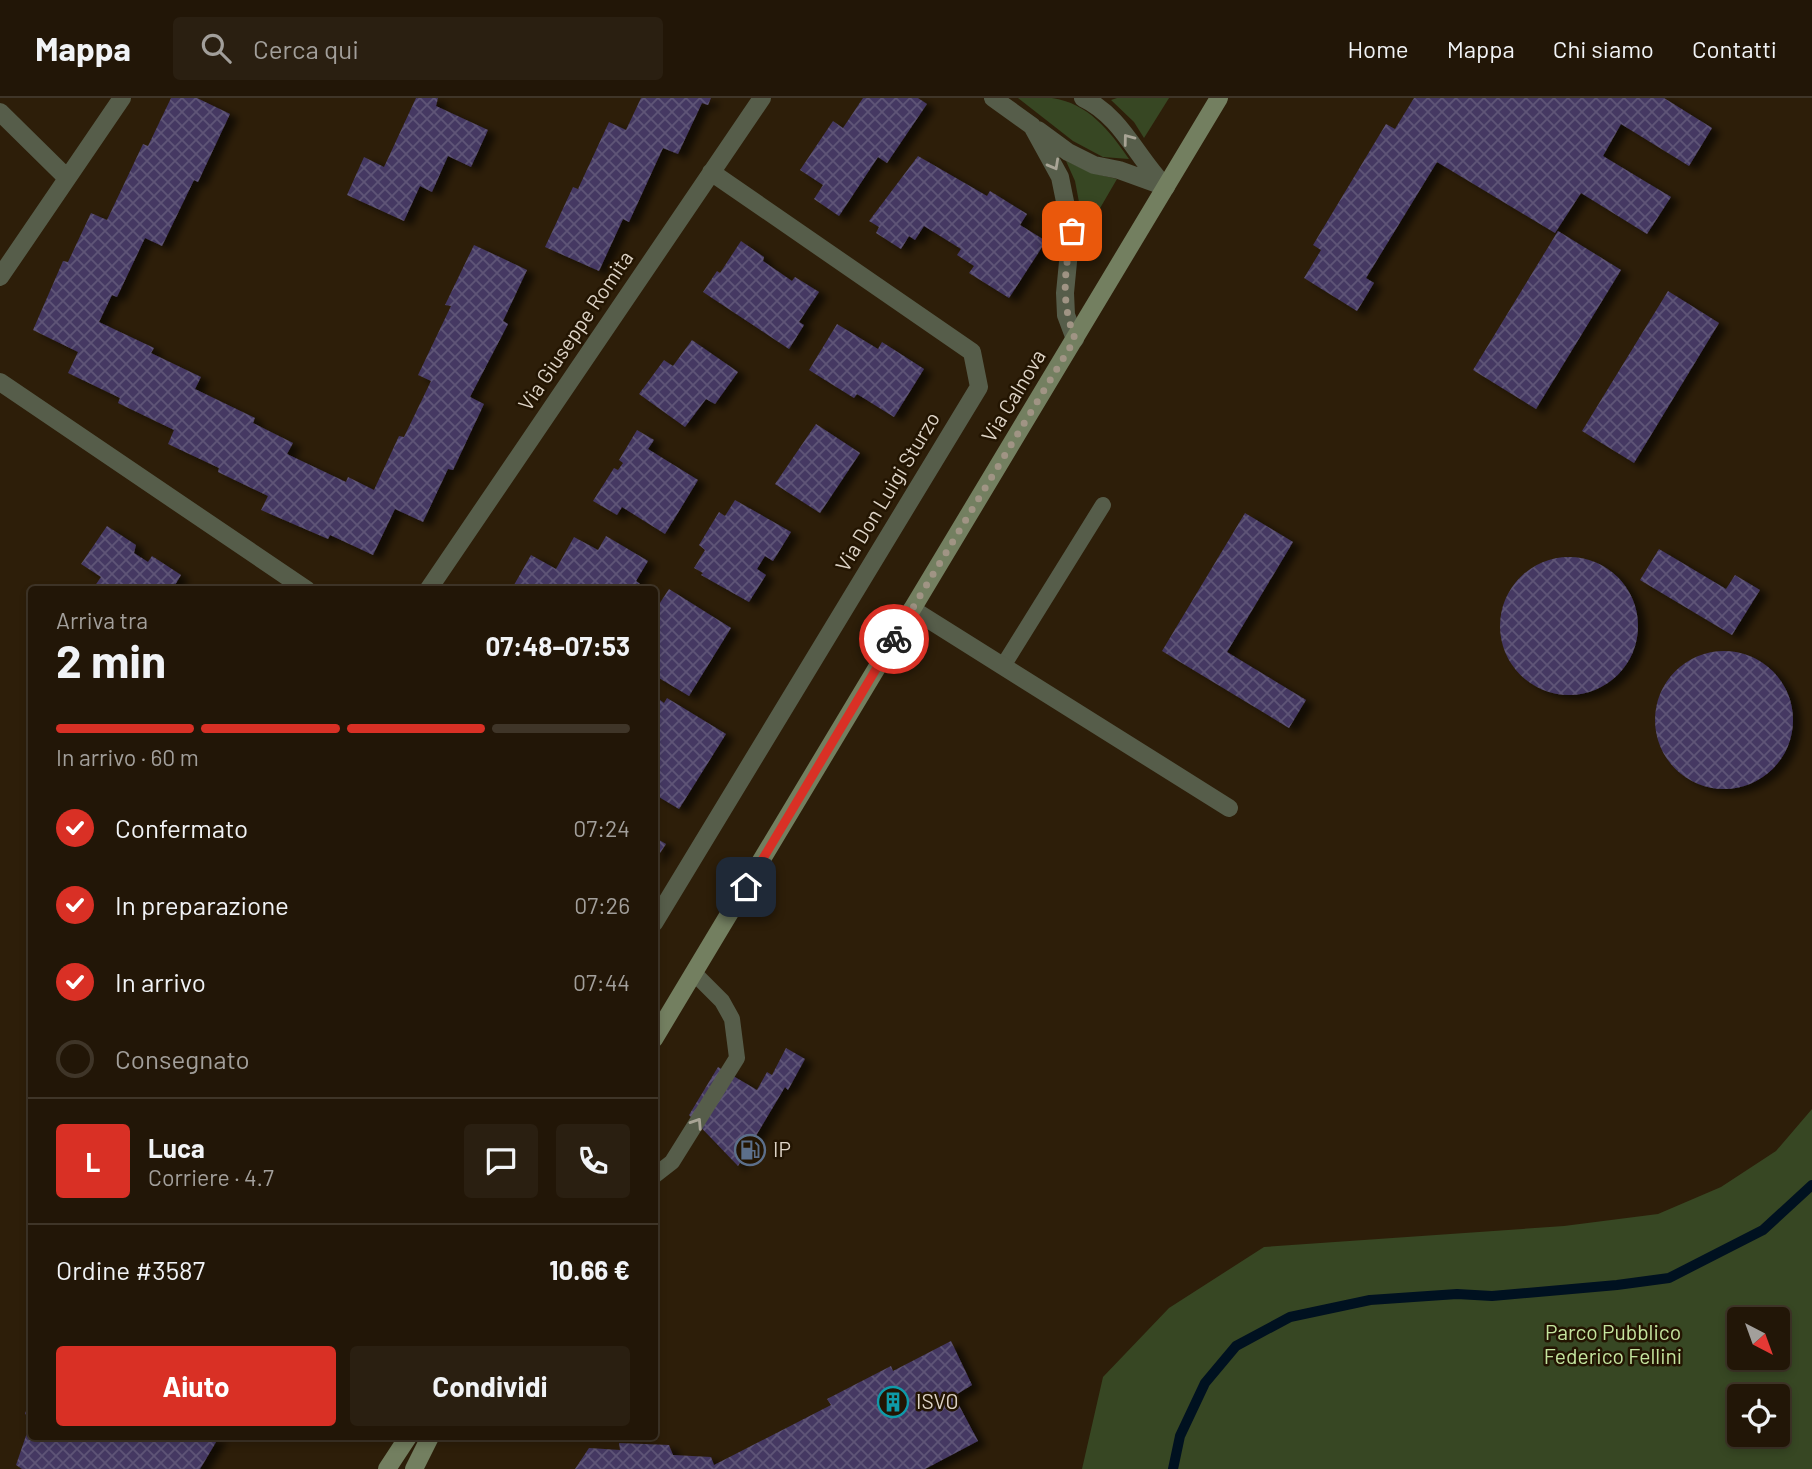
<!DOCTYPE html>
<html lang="it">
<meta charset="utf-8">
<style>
:root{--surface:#221607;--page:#2a1f11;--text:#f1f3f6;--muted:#a29f9b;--line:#3f3528;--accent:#d93025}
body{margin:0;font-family:Barlow,sans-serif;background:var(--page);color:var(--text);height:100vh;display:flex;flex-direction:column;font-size:26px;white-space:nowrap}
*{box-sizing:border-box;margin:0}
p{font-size:23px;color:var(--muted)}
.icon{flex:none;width:38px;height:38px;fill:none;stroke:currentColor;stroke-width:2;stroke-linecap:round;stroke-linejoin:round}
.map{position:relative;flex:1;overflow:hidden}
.details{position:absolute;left:28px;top:488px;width:630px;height:854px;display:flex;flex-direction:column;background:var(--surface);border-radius:7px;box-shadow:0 4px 10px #0003,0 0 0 2px var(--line)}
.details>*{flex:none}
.needle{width:46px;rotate:139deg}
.tools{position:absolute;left:1727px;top:1209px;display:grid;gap:14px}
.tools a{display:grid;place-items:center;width:63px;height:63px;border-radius:7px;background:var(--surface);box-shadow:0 4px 10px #0003,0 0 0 2px var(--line);font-size:35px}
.pin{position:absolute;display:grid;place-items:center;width:60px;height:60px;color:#fff;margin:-30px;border-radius:14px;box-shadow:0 4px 10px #0006}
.courier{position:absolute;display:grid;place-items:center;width:70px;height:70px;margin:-35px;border:5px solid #d93025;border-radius:50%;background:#fff;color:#222;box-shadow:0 2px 9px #0007}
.headline em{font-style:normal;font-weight:700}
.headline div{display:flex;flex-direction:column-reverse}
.headline{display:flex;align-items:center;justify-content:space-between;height:119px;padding:0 28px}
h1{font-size:46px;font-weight:700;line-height:52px}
.bar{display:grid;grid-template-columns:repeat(4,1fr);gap:10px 7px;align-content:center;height:84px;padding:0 28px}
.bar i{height:9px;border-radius:5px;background:var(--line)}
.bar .active{background:var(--accent)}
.bar p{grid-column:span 4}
.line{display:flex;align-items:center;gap:18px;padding:0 28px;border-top:2px solid var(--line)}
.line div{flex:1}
.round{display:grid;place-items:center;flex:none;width:74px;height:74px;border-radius:7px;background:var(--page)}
ol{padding:0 28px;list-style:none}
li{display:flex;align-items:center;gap:21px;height:77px}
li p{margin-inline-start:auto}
li .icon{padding:7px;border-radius:50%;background:var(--accent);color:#fff;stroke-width:4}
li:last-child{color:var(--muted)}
li i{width:38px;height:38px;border:4px solid var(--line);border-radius:50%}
.button{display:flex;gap:14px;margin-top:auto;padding:14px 28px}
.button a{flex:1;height:80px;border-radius:7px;background:var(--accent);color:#fff;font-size:28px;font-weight:700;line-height:80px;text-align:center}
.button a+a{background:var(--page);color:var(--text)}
header{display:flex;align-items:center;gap:42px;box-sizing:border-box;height:98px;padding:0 35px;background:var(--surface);border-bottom:2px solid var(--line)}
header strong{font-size:33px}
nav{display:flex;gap:38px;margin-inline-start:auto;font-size:24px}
.search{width:490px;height:63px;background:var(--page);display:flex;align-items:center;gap:18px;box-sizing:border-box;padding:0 24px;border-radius:7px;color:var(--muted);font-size:26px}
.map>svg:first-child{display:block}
.green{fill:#374723;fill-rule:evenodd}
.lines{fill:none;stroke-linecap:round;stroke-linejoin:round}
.stream{stroke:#001120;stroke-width:10}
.building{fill:url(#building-cross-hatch);filter:url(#shadow)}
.lane{stroke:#565d4a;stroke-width:16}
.street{stroke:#565d4a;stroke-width:18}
.secondary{stroke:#737f60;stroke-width:18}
.oneway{stroke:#a8a495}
.done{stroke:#a09484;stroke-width:7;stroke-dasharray:0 12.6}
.route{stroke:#d93025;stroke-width:9}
.labels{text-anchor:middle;stroke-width:5;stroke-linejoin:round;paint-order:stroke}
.street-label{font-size:21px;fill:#ded4c7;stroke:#231502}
.poi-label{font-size:21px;fill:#ded4c7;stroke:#231502;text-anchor:start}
.park-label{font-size:21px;fill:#c5e69f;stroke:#231502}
</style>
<header>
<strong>Mappa</strong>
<div class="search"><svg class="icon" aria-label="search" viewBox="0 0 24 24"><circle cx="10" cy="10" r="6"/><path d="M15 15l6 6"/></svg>Cerca qui</div>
<nav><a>Home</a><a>Mappa</a><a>Chi siamo</a><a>Contatti</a></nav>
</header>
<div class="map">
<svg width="1812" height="1371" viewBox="0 0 1812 1371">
<defs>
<pattern id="building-cross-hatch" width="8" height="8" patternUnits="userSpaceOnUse" patternTransform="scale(1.75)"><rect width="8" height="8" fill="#443962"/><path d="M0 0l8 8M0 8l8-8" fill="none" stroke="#5f5577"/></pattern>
<filter id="shadow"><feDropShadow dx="8" dy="4.5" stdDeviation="3.5" flood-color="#0009"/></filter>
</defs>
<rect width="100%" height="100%" fill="#2d1e09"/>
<path class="green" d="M1018 0C1029 0 1041 0 1052 0 1088 5 1110 33 1129 61L1103 59 1073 43Z
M1117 0H1169L1144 40 1134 24 1111 2Z
M1066 63 1092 75 1117 81 1085 136 1075 83Z
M1812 1011V1371H1082L1103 1279 1169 1210 1264 1149 1564 1128 1658 1116 1721 1089 1776 1053ZM1740 1222H1778V1260H1740ZM1778 1298V1337H1740V1298Z"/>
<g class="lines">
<path class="stream" d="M1173 1371 1180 1338 1205 1285 1236 1248 1290 1219 1370 1202 1457 1196 1492 1198 1617 1187 1669 1180 1763 1132 1812 1087"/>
</g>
<path class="building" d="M171 0H197L230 16 198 84 194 82 162 148 145 140 117 199 112 197 99 224 154 250 151 255 201 279 195 291 255 320 253 325 293 345 287 356 346 384 348 379 374 392 399 338 404 339 431 283 418 277 451 208 445 207 474 147 527 172 503 223 508 226 470 299 484 306 453 372 448 371 423 424 395 411 373 457 330 437 328 441 261 412 268 398 218 374 219 370 168 346 174 332 118 305 120 300 68 275 78 254 33 232 63 163 68 164 91 115 107 122 143 46 148 48Z
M416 0H438L436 8 488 32 471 69 448 58 432 94 420 88 404 123 347 97 364 59 384 69Z
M641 0H711L708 7 702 5 678 56 663 50 629 124 623 121 599 173 545 149 573 89 578 91 609 24 626 32Z
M863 0H918L927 6 887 65 878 59 839 118 814 101 823 87 800 72 833 23 843 30Z
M1414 0H1664L1712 30 1689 68 1621 26 1603 58 1671 99 1647 136 1581 95 1555 135 1437 64 1366 180 1374 185 1357 213 1304 180 1321 152 1313 147 1386 26 1395 31Z
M918 58 987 98 990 93 1027 116 1020 127 1046 143 1009 200 969 175 974 168 957 157 961 151 924 128 915 142 909 138 901 151 876 135 879 129 869 123Z
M1558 133 1621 172 1536 311 1473 272Z
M741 143 764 159 763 163 792 183 795 179 819 194 799 224 804 227 789 251 703 194 717 173 720 175Z
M1668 193 1719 225 1634 365 1582 333Z
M837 226 878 251 882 244 924 271 894 319 857 296 854 300 809 272Z
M692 242 738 274 715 306 706 301 685 329 639 296 664 262 673 268Z
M816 326 860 355 820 415 775 386Z
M637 332 654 342 648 351 698 382 665 436 622 409 617 417 593 403 614 370 618 372 623 365 619 362Z
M735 402 791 434 773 463 765 458 757 471 766 477 749 504 701 477 703 475 694 470 705 452 699 447 719 414 725 418Z
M1245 415 1293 444 1227 554 1306 602 1289 630 1162 553Z
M107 428 136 447 134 455 148 464 152 458 181 477 172 492H119L116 490 114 492H92L101 479 81 466Z
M606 438 648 463 636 483 640 486 637 492H521L514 487 531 457 556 471 574 439 598 452Z
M1659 451 1726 491 1735 477 1760 492 1732 537 1640 482Z
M1500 528a69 69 0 1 1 138 0a69 69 0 1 1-138 0Z
M669 491 731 530 689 598 654 577V514Z
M1655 622a69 69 0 1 1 138 0a69 69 0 1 1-138 0Z
M656 599 664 605 667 600 726 636 679 711 654 696Z
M654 739 666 746 654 764Z
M786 950 805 961 788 992 785 989 738 1068 689 1017 718 969 757 992 767 974 772 977Z
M951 1243 972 1287 954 1298 978 1343 925 1371H575L589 1350 620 1352 619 1345 669 1347 673 1357 711 1359 714 1367 831 1307 827 1301 891 1268 893 1273Z
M31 1298H32V1320L25 1316Z
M31 1323 32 1339H219L200 1371H22L16 1367Z"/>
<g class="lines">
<path class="lane" d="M1003 568 1103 407
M654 1078 672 1064 737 960 732 921 722 903 694 875"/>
<path class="street" d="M993 0 1032 28 1060 79 1071 133 1065 195 1066 217 1075 241
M1083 0C1121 18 1136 58 1164 87
M0 14 67 80
M1038 32 1068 54 1094 67 1119 72 1166 89
M0 179 122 0
M0 284 307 492
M428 492 762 0
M912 511 1229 710
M654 825 979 289 972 254 711 74"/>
<path class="secondary" d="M654 941 1219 0
M387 1371 408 1339
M414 1371 430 1339"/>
</g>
<defs><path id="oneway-chevron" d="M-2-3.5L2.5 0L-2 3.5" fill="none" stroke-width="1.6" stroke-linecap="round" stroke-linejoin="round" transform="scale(1.75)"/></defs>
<g class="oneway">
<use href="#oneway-chevron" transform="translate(1128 41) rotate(-127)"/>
<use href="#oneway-chevron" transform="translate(1054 67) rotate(61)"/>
<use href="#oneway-chevron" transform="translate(697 1025) rotate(-57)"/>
</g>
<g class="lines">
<path class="done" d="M894 541 1075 241C1060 201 1065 174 1072 133"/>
<path class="route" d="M746 789 894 541"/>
</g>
<defs>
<g id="fuel-ring" transform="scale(1.575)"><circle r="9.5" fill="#231502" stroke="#5c6f8a" stroke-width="1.5"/><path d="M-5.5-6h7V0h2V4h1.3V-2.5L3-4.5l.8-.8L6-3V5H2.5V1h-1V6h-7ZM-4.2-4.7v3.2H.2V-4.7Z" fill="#5c6f8a"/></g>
<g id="building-ring" transform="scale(1.575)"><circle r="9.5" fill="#231502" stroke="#0f9aa8" stroke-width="1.5"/><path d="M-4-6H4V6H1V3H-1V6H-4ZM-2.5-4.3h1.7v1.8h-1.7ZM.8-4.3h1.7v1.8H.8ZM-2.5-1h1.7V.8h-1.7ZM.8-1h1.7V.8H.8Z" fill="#0f9aa8"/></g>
</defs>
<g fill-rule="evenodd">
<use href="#fuel-ring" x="750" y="1052"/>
<use href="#building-ring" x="893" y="1304"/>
</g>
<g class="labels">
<g class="street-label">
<text transform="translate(576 233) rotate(-56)" y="7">Via Giuseppe Romita</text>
<text transform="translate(1014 298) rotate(-59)" y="7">Via Calnova</text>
<text transform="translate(888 394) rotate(-59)" y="7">Via Don Luigi Sturzo</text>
</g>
<g class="poi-label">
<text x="773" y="1059">IP</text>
<text x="916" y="1311">ISVO</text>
</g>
<g class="park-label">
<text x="1613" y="1242">Parco Pubblico<tspan x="1613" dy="24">Federico Fellini</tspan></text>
</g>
</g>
</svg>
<div class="tools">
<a><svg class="needle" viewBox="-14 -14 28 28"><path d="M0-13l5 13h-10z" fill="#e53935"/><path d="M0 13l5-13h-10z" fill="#a29f9b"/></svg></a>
<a><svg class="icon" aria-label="locate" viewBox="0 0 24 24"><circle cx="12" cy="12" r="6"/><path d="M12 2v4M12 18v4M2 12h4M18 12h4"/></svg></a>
</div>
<div class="pin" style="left:1072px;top:133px;background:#ea580c"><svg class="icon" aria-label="bag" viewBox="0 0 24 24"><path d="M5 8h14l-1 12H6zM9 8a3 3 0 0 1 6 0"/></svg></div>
<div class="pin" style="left:746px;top:789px;background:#1f2937"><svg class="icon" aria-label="home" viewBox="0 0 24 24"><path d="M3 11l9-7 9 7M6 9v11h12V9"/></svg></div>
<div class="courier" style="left:894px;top:541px"><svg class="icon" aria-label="bike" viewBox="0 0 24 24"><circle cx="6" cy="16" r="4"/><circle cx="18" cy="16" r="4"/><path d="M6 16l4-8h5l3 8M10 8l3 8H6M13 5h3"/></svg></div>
<section class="details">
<div class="headline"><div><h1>2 min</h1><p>Arriva tra</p></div><em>07:48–07:53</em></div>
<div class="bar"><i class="active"></i><i class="active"></i><i class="active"></i><i></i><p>In arrivo · 60 m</p></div>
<ol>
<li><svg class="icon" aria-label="check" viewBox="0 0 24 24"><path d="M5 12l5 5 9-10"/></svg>Confermato<p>07:24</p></li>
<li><svg class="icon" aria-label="check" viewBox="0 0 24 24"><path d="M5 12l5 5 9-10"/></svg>In preparazione<p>07:26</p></li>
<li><svg class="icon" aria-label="check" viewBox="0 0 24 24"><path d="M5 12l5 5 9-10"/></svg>In arrivo<p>07:44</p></li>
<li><i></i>Consegnato</li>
</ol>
<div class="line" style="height:126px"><b class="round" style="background:var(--accent);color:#fff">L</b><div><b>Luca</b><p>Corriere · 4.7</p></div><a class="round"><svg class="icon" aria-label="chat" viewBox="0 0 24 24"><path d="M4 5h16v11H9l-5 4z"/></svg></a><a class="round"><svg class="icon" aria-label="phone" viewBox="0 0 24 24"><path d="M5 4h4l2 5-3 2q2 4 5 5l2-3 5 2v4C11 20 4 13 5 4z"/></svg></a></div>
<div class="line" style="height:91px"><div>Ordine #3587</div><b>10.66 €</b></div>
<div class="button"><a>Aiuto</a><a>Condividi</a></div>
</section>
</div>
